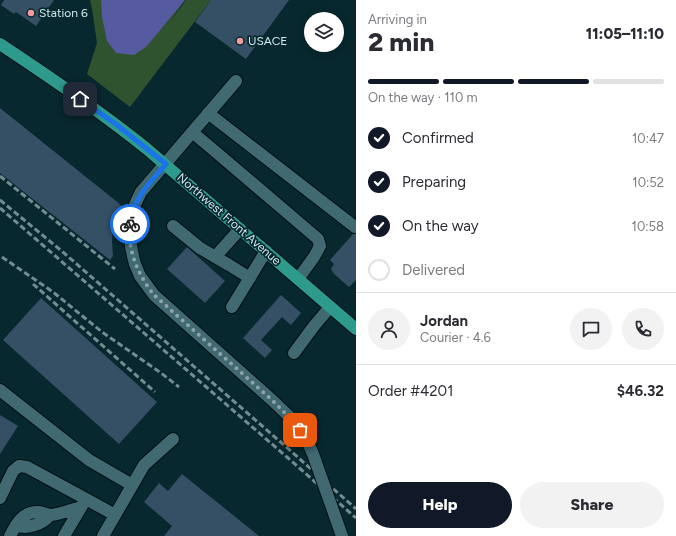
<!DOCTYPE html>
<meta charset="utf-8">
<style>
:root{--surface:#fff;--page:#f2f2f3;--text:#2b2b33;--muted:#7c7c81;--line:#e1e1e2;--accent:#111827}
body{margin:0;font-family:Figtree,sans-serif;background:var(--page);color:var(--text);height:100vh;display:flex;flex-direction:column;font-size:15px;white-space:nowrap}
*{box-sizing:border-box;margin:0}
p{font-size:13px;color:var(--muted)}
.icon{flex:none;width:22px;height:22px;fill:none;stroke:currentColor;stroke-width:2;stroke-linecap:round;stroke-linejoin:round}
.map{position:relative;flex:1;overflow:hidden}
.drawer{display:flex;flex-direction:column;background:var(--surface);width:320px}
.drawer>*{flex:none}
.controls{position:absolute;left:304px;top:12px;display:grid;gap:8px}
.controls a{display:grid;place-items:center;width:40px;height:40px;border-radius:50%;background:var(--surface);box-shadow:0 2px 10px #0003;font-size:20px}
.pin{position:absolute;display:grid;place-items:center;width:34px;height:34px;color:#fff;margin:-17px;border-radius:8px;box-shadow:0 2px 6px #0006}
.courier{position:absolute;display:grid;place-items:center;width:40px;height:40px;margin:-20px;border:3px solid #1a73e8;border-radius:50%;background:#fff;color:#222;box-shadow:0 1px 5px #0007}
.headline em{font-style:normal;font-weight:800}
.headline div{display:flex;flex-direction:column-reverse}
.headline{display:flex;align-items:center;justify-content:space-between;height:68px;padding:0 12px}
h1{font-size:26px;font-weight:800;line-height:30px}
.bar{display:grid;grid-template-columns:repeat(4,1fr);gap:6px 4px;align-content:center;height:48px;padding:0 12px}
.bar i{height:5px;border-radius:3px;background:var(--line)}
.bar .current{background:var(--accent)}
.bar p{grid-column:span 4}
.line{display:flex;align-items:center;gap:10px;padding:0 12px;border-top:1px solid var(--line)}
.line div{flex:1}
.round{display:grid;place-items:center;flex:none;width:42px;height:42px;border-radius:21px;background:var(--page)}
ol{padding:0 12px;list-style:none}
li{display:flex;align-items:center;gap:12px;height:44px}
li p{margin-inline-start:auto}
li .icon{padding:4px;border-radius:50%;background:var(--accent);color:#fff;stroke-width:4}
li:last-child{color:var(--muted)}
li i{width:22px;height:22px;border:2px solid var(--line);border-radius:50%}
.button{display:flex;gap:8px;margin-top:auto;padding:8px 12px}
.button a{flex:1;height:46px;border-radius:24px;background:var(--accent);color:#fff;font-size:16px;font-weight:800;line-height:46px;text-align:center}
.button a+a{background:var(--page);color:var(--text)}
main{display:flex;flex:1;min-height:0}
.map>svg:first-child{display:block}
.green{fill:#2f522f}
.water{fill:#555aa1}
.building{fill:#354f64}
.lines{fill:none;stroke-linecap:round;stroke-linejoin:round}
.minor-casing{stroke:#001013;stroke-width:14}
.major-casing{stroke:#001013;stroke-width:14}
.minor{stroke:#406971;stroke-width:12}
.major{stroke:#2d9a8d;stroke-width:12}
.rail{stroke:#728d92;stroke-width:3;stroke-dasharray:6 3;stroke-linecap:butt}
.minor-bridge-casing{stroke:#001013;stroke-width:14;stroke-linecap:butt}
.minor-bridge{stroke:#406971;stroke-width:12}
.done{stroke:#8ca5aa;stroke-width:4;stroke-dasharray:0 7.2}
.route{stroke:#1a73e8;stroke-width:5}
.poi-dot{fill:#f59b9c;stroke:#07282e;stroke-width:1.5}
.labels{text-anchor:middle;stroke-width:3.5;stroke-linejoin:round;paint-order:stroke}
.poi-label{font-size:12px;fill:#d3e9ed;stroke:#07282e;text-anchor:start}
.street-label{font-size:12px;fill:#d3e9ed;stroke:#07282e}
</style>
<main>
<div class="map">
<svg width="356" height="536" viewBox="0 0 356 536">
<rect width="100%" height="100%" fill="#07282e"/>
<path class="green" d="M90 0H185L169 23 186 0H211L130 107 87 74 97 43 92 9Z"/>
<path class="water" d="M101 0H185L146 47 134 55 116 53 107 41 102 17Z"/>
<path class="building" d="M4 0H54L36 26 16 12 14 14 1 5Z
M211 0H289L246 59 195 22Z
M0 108 121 205 113 225 112 241 113 256 110 260 0 173Z
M353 234H356V280L349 287 334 274 331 269 334 264 330 260Z
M187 247 225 281 205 303 167 269Z
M281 295 301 313 291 325 282 317 261 340 272 350 265 358 243 338Z
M41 298 157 402 119 444 3 340Z
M0 415 18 426 0 454Z
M182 474 259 536H164L172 526 144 502 159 483 168 491Z"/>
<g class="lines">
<g class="minor-casing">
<path id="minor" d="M208 113 355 227
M192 132 210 147 318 239 320 246 314 257 298 279
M173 226 200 248 229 265 250 278
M215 257 240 229
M135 264C130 246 127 228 133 210 135 204 138 198 141 192L236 81
M232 307 266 251
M294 353 314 326 330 307
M0 390 89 460 132 485
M0 498 13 471 19 466 27 467 86 499 64 536
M86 499 115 515
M16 525C26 530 43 524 50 515
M10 536C16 524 23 511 39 512 43 512 47 515 51 515 60 514 70 510 78 508L80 509
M103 536 144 465 173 439"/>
</g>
<g class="major-casing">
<path id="major" d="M0 44C50 77 100 111 147 149L356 329"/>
</g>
<use href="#minor" class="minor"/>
<use href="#major" class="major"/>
<path class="rail" d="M0 176 115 269
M0 200 64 253 292 452 356 509
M0 208 288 458 356 518
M2 257 53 292 102 332 161 373 179 387
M33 284 155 392"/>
<g class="minor-bridge-casing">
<path id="minor-bridge" d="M135 264 140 276 154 295 272 400 295 422 306 438 313 454 342 536"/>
</g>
<use href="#minor-bridge" class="minor-bridge"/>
</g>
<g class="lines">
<path class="done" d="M130 224C127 250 138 275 154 295L272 400 294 422 300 430"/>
<path class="route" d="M80 99 117 125 166 164C150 183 133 198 130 224"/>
</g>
<g class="poi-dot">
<circle cx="31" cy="13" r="4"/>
<circle cx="240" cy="41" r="4"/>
</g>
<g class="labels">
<g class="poi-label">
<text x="39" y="17">Station 6</text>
<text x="248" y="45">USACE</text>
</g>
<g class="street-label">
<text transform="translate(229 219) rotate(41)" y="4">Northwest Front Avenue</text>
</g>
</g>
</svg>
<div class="controls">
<a><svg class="icon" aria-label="layers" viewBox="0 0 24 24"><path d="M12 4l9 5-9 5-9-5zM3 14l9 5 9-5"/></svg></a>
</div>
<div class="pin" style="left:300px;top:430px;background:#ea580c"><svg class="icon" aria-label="bag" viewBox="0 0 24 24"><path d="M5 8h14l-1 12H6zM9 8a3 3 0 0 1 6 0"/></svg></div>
<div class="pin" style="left:80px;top:99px;background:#1f2937"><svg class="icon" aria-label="home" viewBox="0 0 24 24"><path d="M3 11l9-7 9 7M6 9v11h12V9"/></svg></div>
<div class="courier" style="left:130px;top:224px"><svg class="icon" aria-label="bike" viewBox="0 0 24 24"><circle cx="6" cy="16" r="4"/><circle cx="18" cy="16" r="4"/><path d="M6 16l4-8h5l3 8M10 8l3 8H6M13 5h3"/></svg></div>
</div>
<section class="drawer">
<div class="headline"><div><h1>2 min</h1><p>Arriving in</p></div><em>11:05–11:10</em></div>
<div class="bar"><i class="current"></i><i class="current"></i><i class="current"></i><i></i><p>On the way · 110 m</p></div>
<ol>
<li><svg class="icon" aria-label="check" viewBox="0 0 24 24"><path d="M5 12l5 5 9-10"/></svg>Confirmed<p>10:47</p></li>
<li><svg class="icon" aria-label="check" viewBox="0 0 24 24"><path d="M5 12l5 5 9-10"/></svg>Preparing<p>10:52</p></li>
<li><svg class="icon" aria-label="check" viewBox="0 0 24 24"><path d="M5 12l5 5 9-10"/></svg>On the way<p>10:58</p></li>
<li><i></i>Delivered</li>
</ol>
<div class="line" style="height:72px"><a class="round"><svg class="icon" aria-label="person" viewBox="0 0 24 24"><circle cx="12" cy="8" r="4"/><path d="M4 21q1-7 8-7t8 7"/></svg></a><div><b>Jordan</b><p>Courier · 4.6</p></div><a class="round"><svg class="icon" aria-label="chat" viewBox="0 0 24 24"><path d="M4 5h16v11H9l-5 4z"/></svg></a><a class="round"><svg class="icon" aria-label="phone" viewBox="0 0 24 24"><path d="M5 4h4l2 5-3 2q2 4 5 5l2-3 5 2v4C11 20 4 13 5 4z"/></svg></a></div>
<div class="line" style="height:52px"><div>Order #4201</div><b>$46.32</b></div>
<div class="button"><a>Help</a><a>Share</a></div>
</section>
</main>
